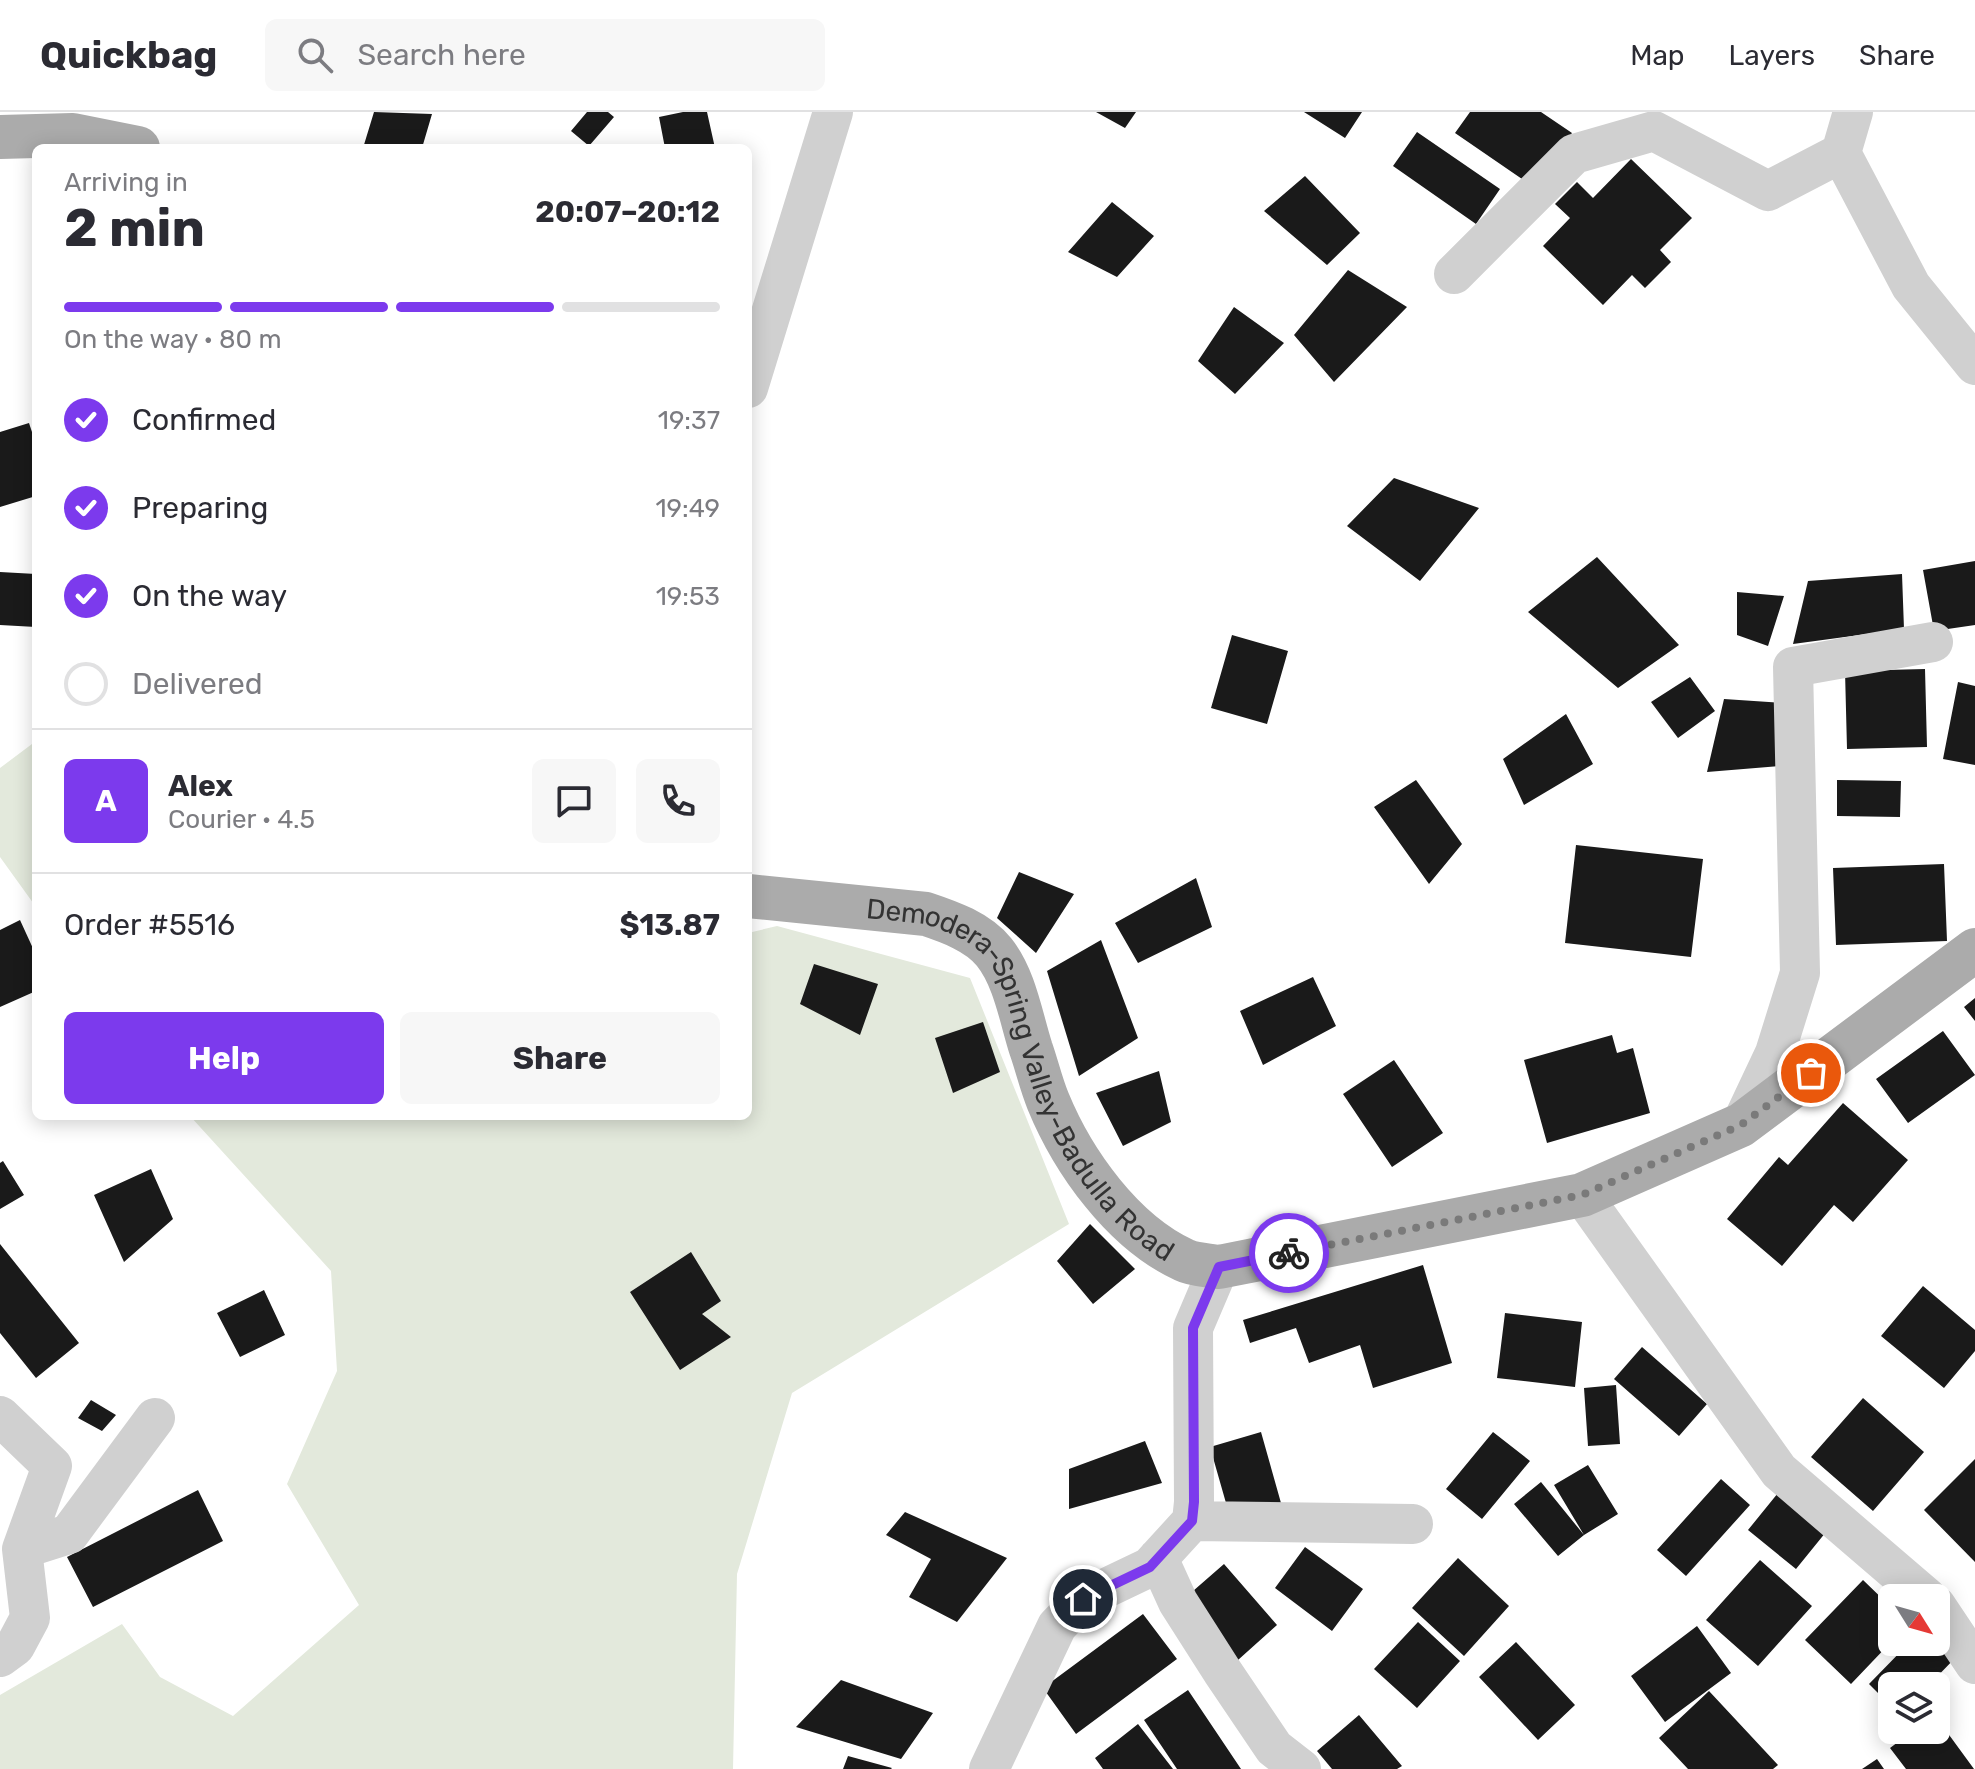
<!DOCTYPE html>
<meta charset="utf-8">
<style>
:root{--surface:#fff;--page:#f7f7f7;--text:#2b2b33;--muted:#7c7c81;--line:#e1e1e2;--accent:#7c3aed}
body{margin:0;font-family:Rubik,sans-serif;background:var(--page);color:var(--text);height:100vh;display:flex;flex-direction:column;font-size:30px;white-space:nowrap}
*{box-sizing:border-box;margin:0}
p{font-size:26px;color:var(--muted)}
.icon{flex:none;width:44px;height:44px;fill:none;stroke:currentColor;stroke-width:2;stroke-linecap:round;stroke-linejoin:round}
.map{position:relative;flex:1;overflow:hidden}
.drawer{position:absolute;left:32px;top:32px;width:720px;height:976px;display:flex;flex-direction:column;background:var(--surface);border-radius:12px;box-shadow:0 4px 20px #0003}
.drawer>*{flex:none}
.needle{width:52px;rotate:127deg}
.controls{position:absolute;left:1878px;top:1472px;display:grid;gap:16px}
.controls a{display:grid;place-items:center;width:72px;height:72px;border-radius:12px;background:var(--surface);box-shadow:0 4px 20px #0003;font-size:40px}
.pin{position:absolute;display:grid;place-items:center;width:68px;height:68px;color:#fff;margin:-34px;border:4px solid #fff;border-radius:50%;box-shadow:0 2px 8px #0007}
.courier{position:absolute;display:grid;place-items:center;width:80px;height:80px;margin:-40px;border:6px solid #7c3aed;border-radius:50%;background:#fff;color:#222;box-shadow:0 2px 10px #0007}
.overview em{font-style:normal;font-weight:700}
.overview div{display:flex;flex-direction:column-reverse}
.overview{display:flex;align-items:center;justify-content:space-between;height:136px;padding:0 32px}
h1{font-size:52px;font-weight:700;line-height:60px}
.bar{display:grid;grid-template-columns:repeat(4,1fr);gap:12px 8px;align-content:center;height:96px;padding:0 32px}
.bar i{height:10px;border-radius:6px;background:var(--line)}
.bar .active{background:var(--accent)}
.bar p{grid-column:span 4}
.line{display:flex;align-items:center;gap:20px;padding:0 32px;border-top:2px solid var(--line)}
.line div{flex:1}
.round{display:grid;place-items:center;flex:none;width:84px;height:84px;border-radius:12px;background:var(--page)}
ol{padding:0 32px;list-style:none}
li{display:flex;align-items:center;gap:24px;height:88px}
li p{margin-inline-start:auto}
li .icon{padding:8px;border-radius:50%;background:var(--accent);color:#fff;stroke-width:4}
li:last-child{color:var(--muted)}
li i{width:44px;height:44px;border:4px solid var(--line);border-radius:50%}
.action{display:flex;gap:16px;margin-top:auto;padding:16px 32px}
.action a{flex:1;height:92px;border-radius:12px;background:var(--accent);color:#fff;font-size:32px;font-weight:700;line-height:92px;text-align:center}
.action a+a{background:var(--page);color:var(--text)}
header{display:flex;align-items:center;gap:48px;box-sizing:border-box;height:112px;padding:0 40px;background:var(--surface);border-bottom:2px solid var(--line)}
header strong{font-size:38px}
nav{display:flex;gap:44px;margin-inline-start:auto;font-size:28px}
.search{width:560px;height:72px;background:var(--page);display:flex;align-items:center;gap:20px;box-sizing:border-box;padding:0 28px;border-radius:12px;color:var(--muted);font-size:30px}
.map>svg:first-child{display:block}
.green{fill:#e3e9dc}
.building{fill:#1a1a1a}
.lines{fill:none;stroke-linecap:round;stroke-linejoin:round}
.minor{stroke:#d0d0d0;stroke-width:40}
.major{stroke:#ababab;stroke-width:44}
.done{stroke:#7a7a7a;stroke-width:8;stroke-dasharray:0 14.4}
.route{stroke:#7c3aed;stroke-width:10}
.labels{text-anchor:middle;stroke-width:8;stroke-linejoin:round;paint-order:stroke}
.street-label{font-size:28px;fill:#333;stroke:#fff}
</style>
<header>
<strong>Quickbag</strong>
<div class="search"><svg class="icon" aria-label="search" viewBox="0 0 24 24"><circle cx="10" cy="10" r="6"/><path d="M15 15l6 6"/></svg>Search here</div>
<nav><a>Map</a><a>Layers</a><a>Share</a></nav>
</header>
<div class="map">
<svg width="1975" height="1657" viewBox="0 0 1975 1657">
<rect width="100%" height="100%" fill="#fff"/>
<path class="green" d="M36 629V795L0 745V656Z
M777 814 970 866 1069 1112 792 1281 737 1462 733 1657H0V1583L122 1512 160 1565 233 1604 359 1493 287 1372 337 1259 331 1159 190 1004H748V821Z"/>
<path class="building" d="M374 0 432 2 422 36H363Z
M587 0H608L614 5 589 34 571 19Z
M683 0H707L715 36H665L659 5Z
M1096 0H1136L1125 16Z
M1304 0H1362L1345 26Z
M1470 0H1541L1572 21 1535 76 1455 21Z
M1417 20 1500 77 1476 112 1393 54Z
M1631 47 1692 106 1660 138 1671 150 1645 176 1632 163 1603 193 1543 134 1570 106 1555 92 1577 70 1593 86Z
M1305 64 1360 121 1327 153 1264 99Z
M1112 90 1154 124 1117 165 1068 140Z
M1348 158 1407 195 1334 270 1294 223Z
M1234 195 1284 231 1235 282 1198 249Z
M29 311 36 332V384L0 395V320Z
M1394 366 1479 396 1420 469 1347 414Z
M1597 445 1679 533 1618 576 1528 500Z
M1975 449V513L1934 519 1923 458Z
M0 460 36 462V515L0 513Z
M1902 462 1904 517 1793 532 1808 469Z
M1737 480 1784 484 1768 534 1737 523Z
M1232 523 1288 539 1267 612 1211 596Z
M1925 557 1927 635 1847 637 1845 559Z
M1690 565 1715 599 1678 626 1651 590Z
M1958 570 1975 574V653L1943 647Z
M1724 587 1785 591 1780 654 1707 660Z
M1566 602 1593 652 1524 693 1503 647Z
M1416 668 1462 732 1429 772 1374 695Z
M1837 668 1901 669 1900 705 1837 704Z
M1576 733 1703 747 1691 845 1565 831Z
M1944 752 1947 829 1836 833 1833 756Z
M1019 760 1074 782 1036 841 997 806Z
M1196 766 1212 815 1138 851 1115 811Z
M20 808 36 843V879L0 895V818Z
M1101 828 1138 926 1079 964 1047 859Z
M814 852 878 872 860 923 800 892Z
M1313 865 1336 914 1263 953 1240 899Z
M1975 886V909L1964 895Z
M983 910 1000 960 953 981 935 926Z
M1943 919 1975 963 1908 1011 1876 967Z
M1612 923 1617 941 1633 936 1650 1001 1547 1031 1524 948Z
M1394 948 1443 1021 1392 1055 1343 982Z
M1159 959 1171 1010 1123 1034 1096 981Z
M1843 991 1908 1048 1853 1110 1834 1093 1782 1154 1727 1107 1779 1045 1788 1053Z
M3 1049 24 1083 0 1097V1051Z
M151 1057 173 1107 124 1150 94 1083Z
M1090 1112 1135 1157 1093 1192 1057 1149Z
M0 1132 79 1231 36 1266 0 1221Z
M691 1140 721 1189 702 1202 731 1225 680 1258 630 1180Z
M1423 1153 1452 1251 1373 1276 1360 1233 1309 1251 1296 1216 1250 1231 1243 1208Z
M1923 1174 1975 1218V1239L1944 1276 1881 1224Z
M264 1178 285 1223 240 1245 217 1201Z
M1505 1201 1582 1210 1575 1275 1497 1266Z
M1642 1235 1707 1292 1679 1324 1614 1267Z
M1616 1273 1620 1332 1588 1334 1584 1276Z
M1863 1286 1924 1340 1873 1399 1811 1345Z
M91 1288 116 1303 102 1319 78 1306Z
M1261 1320 1281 1391 1230 1405 1210 1335Z
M1493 1320 1530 1349 1482 1407 1446 1377Z
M1145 1329 1162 1371 1069 1397V1357Z
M1975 1347V1450L1924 1398Z
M1588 1353 1618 1402 1584 1423 1558 1444 1514 1392 1541 1370 1584 1423 1554 1373Z
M1721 1367 1750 1393 1686 1464 1657 1438Z
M198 1378 223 1429 93 1495 67 1445Z
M1778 1381 1826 1420 1796 1457 1748 1418Z
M905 1400 1007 1446 957 1510 909 1485 931 1447 886 1423Z
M1305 1435 1363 1477 1332 1519 1275 1476Z
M1458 1446 1509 1494 1464 1544 1412 1496Z
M1760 1448 1812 1494 1758 1554 1706 1508Z
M1224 1452 1277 1513 1238 1548 1185 1486Z
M1863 1468 1892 1496V1529L1851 1572 1805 1528Z
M1143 1502 1177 1547 1076 1622 1043 1576Z
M1418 1510 1460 1549 1417 1596 1374 1557Z
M1697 1514 1731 1561 1665 1610 1631 1564Z
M1936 1521 1958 1543 1928 1574H1892V1595L1869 1572 1910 1530H1936Z
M1516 1530 1575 1593 1538 1628 1479 1565Z
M841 1568 933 1601 901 1647 796 1615Z
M1188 1578 1241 1657H1177L1144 1608Z
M1709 1579 1778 1653 1773 1657H1688L1659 1626Z
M1359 1603 1402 1654 1397 1657H1332L1317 1639Z
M1936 1605 1974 1657H1906L1890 1636 1914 1618H1936Z
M1138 1612 1173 1657H1103L1095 1646Z
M848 1644 892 1656 891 1657H843Z
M1877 1647 1884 1657H1862Z"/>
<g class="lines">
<path class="minor" d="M1853 0 1841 41 1911 174 1975 253
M1454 162 1574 42 1654 19 1768 79 1841 41
M748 276 833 0
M1741 1013 1775 941 1800 861 1793 555 1933 530
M1582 1083 1779 1359 1927 1486
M0 1304 52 1354 22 1437 30 1506 15 1534 0 1545
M1192 1409 1413 1412
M22 1437 69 1422 155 1306
M1158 1446 1178 1490 1222 1559 1274 1636 1301 1657
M1936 1494 1975 1552
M989 1657 1057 1514 1083 1487 1150 1455 1192 1409 1194 1390 1193 1216 1219 1155"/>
<g class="major">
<path d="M0 25 73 23 138 36"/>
<path id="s1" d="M748 784 926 802C950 810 978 820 994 840 1015 866 1021 906 1031 937 1037 954 1041 972 1048 989 1073 1050 1123 1120 1184 1148 1194 1153 1208 1153 1219 1155L1582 1083 1741 1013 1975 838"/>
</g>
</g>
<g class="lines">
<path class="done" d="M1289 1141 1582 1083 1741 1013 1811 961"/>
<path class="route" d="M1083 1487 1150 1455 1192 1409 1194 1390 1193 1216 1219 1155 1289 1141"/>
</g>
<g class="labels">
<g class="street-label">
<text dy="10" stroke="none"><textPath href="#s1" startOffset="368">Demodera-Spring Valley-Badulla Road</textPath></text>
</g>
</g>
</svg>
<div class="controls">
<a><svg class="needle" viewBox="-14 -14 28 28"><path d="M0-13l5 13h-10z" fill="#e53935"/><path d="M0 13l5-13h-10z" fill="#7c7c81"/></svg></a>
<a><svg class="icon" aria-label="layers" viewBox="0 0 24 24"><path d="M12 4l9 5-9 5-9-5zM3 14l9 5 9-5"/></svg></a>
</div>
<div class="pin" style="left:1811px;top:961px;background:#ea580c"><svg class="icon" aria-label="bag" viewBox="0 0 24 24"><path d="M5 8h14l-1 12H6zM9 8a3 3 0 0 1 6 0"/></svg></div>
<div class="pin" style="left:1083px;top:1487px;background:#1f2937"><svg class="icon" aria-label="home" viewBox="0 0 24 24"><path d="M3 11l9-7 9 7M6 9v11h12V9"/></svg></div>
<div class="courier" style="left:1289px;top:1141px"><svg class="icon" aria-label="bike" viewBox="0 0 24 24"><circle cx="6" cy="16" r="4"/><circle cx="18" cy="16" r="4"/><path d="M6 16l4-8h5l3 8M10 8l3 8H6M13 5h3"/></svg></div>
<section class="drawer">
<div class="overview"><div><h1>2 min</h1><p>Arriving in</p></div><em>20:07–20:12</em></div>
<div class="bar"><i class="active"></i><i class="active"></i><i class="active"></i><i></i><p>On the way · 80 m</p></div>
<ol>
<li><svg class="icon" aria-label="check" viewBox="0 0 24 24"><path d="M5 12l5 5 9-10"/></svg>Confirmed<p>19:37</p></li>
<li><svg class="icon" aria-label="check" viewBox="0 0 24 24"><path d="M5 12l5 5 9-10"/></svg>Preparing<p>19:49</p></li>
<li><svg class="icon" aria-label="check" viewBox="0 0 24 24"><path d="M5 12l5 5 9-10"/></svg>On the way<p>19:53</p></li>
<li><i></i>Delivered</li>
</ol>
<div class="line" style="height:144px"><b class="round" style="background:var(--accent);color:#fff">A</b><div><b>Alex</b><p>Courier · 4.5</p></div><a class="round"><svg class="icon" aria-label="chat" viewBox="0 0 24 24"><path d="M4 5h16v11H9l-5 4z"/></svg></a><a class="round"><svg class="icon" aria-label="phone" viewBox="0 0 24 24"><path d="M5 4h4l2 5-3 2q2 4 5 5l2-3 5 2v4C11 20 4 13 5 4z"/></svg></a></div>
<div class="line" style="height:104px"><div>Order #5516</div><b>$13.87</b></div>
<div class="action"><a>Help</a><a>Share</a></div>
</section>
</div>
